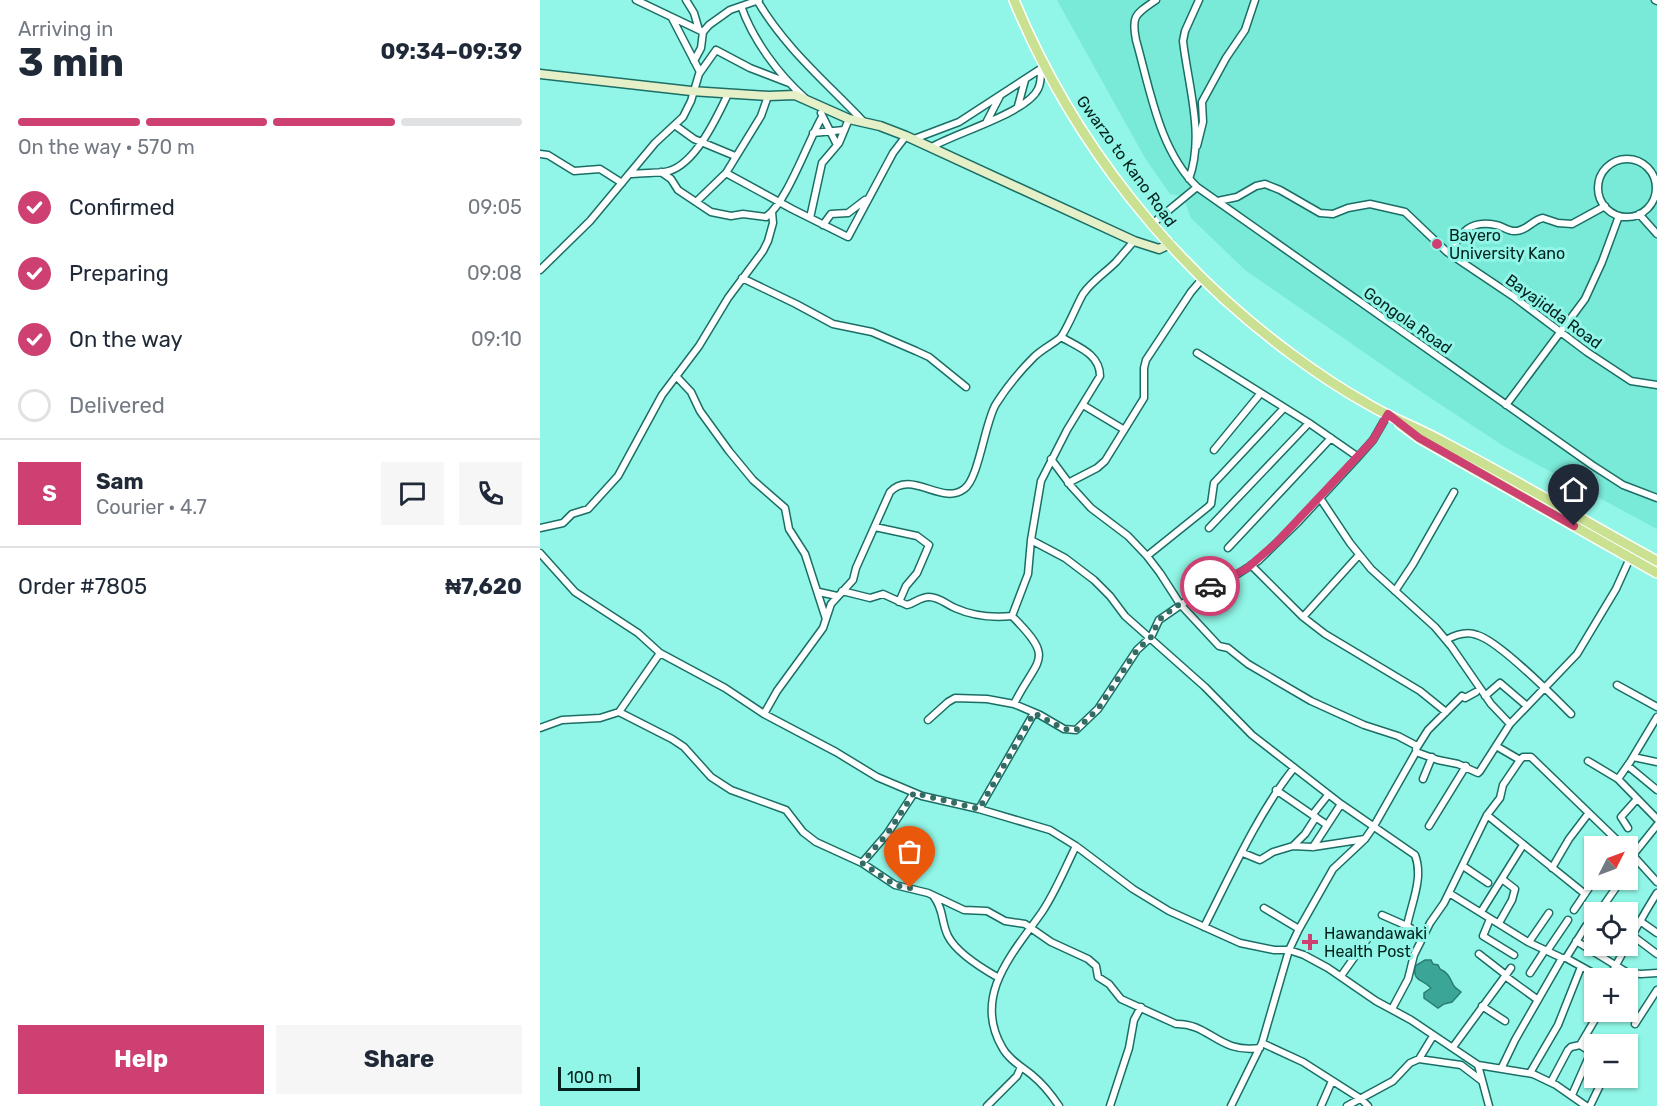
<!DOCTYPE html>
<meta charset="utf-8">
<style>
:root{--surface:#fff;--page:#f6f6f7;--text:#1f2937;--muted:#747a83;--line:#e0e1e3;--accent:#cd4071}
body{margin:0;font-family:Rubik,sans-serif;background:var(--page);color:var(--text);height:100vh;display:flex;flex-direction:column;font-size:22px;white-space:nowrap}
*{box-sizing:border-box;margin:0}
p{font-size:20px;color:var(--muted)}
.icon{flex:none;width:33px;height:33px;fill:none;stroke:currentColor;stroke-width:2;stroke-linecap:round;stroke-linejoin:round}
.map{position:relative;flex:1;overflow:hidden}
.details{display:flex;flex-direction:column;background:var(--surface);width:540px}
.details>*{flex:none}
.needle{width:39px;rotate:48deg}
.buttons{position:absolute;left:1044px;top:836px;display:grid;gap:12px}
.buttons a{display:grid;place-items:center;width:54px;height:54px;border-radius:0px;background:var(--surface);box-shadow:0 2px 4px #0004;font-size:30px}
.scale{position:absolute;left:18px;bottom:15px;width:82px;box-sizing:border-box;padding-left:6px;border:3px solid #01221e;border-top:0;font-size:16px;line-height:21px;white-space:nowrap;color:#01221e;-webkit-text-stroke:4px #91f6e7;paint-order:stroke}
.pin{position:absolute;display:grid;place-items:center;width:51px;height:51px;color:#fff;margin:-62px -26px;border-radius:50% 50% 50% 0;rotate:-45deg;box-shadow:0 0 6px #0007}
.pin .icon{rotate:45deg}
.courier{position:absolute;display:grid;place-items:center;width:60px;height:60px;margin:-30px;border:4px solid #cd4071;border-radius:50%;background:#fff;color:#222;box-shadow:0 2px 8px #0007}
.summary em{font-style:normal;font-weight:700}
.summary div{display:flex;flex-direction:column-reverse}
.summary{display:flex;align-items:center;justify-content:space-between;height:102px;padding:0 18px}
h1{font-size:39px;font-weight:700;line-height:45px}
.bar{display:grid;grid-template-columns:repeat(4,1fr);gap:9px 6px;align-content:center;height:72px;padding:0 18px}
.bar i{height:8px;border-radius:4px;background:var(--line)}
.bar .current{background:var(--accent)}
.bar p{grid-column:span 4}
.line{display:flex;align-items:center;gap:15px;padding:0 18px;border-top:2px solid var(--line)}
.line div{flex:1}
.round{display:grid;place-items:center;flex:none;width:63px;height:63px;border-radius:0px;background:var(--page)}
ol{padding:0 18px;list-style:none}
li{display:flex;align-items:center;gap:18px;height:66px}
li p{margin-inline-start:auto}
li .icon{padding:6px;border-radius:50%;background:var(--accent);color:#fff;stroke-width:4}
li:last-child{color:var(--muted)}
li i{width:33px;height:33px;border:3px solid var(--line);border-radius:50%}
.action{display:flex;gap:12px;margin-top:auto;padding:12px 18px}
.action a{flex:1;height:69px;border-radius:0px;background:var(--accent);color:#fff;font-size:24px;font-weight:700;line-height:69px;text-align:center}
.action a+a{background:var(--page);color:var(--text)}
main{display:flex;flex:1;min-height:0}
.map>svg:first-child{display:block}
.built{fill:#79e9d8}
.water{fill:#3ba698;stroke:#2a7e73;stroke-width:1.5}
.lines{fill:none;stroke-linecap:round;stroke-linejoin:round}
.street-casing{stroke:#1b6e65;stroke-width:9}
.secondary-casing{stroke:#1b6e65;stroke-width:11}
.primary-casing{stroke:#fff;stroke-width:12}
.street{stroke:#fff;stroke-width:6}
.secondary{stroke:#e5f0c8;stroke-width:8}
.primary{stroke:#cae191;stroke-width:9}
.done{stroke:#336c64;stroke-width:6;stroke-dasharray:0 10.8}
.route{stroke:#cd4071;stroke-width:8}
.poi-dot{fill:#cd4071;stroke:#91f6e7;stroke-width:2}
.labels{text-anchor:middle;stroke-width:6;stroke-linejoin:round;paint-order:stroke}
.street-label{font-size:16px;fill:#01221e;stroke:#91f6e7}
.poi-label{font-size:16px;fill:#01221e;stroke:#91f6e7;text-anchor:start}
</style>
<main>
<section class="details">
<div class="summary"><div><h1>3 min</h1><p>Arriving in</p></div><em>09:34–09:39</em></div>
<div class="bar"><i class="current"></i><i class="current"></i><i class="current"></i><i></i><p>On the way · 570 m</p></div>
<ol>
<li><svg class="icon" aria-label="check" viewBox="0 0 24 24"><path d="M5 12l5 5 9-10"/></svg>Confirmed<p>09:05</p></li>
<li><svg class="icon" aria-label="check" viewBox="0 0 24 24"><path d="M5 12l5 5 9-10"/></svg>Preparing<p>09:08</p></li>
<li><svg class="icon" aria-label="check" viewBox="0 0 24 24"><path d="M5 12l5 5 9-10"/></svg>On the way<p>09:10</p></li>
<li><i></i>Delivered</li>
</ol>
<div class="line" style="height:108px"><b class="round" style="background:var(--accent);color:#fff">S</b><div><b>Sam</b><p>Courier · 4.7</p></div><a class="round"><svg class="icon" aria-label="chat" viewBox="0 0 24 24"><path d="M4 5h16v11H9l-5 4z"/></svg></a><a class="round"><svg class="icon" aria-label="phone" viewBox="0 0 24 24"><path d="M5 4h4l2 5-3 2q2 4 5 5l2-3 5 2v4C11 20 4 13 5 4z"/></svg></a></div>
<div class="line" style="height:78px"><div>Order #7805</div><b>₦7,620</b></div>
<div class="action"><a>Help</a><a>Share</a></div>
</section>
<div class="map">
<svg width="1117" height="1106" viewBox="0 0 1117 1106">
<rect width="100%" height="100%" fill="#91f6e7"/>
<path class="built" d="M517 0H1117V529L965 447 880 391 705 270 651 218 645 202 641 196 630 194 605 158Z"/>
<path class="water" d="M885 960H891L893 964 898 965 900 969C909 973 910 979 914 986 916 989 919 990 921 992L912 1002 904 1004 898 1008 884 998V993L891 988C882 978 873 983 875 966Z"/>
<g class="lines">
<g class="street-casing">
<path id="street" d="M96 0 163 32
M146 0 154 13 159 30
M217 0C244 47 286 82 323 121
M616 0C596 14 591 15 596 40 610 89 619 150 657 187
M1115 0 1117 1
M201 6C213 40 238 74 265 98
M132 18 160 72
M154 61 161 48 163 32 169 25 190 10 219 0
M478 106 485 80
M281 113 297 145
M447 121 460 96
M136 126 154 139 195 156
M273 133 304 130
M374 139 419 122 505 66
M657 146 663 122 662 102 686 58 705 30 715 0
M392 147C415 133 487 113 498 89 501 83 501 77 501 71
M0 154 8 155 34 171 60 169 82 183
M1058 188a29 29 0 1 1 58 0a29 29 0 1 1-58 0Z
M121 172 131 179 138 190 171 212 191 216 203 214 226 217C247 202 268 141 282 117
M186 173 252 209 308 237 353 153 366 136
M92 174C104 172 118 174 129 171 156 163 177 117 188 94
M649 179C665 136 648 85 643 41L645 31 659 0
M678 201 697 197 716 186 725 184 740 190 780 213 793 214 808 208 830 204 865 212 907 252 974 297 1047 352 1091 381 1117 385
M156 202 186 173 221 116 228 96
M1099 214 1117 234
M270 218 282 163 299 143 309 119
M612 224 657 187 1052 465 1083 485 1117 498
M283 225 291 214 308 213 325 200
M910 254C920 233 930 219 956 225 962 226 968 231 974 231 986 232 992 220 1003 218L1018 223 1032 224 1065 206
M0 270 50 221 115 143 143 117 151 101 159 74 176 50 210 68 249 83
M202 278 256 304 293 324 332 332 376 351 389 357 426 387
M657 353 769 423 818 457
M136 376 151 392 160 411 189 451 213 480 245 508 249 529 265 554 286 619
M543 405 583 429
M966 405 1045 299 1062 262 1079 216
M674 450 720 394
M511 459 531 486 551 508 588 536 607 556 620 573 640 604 679 646 688 648 708 664 771 701 824 725 858 736 877 746
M528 483 557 468 565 461 604 398V368L606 360 651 292 663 278
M780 498 810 543 831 569 895 627 911 646 951 704 970 724
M335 527 377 536 389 545 377 573 366 586 359 602
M0 528 23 523 32 514 48 509 78 476 122 395 159 346 188 298 223 251 228 241 233 223 232 212
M669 528 769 423
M491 540 525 558 554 580 570 596 585 616 665 687 712 735 801 804 875 855C884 878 871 904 867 926L884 936
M688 548 791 438
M0 553 35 592 98 633 120 653 185 688 224 714 296 752 337 777 382 796 439 809 510 830 536 846 593 889 629 911 700 943 734 950H749L764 955 788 968 836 1001 871 1020 938 1065 993 1074 1016 1085 1046 1106
M607 556 668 507 671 504 674 483 744 408
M711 565 763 617 785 634 880 691 906 712
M302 591 330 598 343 594 367 605C375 603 380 597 389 597 399 597 406 604 415 608 433 616 452 618 472 616
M855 591 873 564 914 492
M279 592 297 596
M472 616 488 574 491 540 501 481 527 430 560 376C560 354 538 347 521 337
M472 616C517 661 497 657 474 704
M763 617 819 555
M906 640C915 635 927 631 937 635 959 641 1013 696 1031 714
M1077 685 1117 707
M945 696 960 683 987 706
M79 712 132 739 144 747 171 777 191 790 246 810 263 832 276 842 322 863 355 885 388 893 424 910 447 911 465 921 485 924 511 942 548 959 556 966 558 977 569 984 581 999 636 1024C670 1023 678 1054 720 1048
M224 714 237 691 283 628 291 604 313 580 316 568 350 492C371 469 402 506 424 489 439 479 445 421 456 404 466 388 480 371 494 357 501 350 511 345 520 338 526 332 537 304 543 294 552 281 565 273 576 262 582 255 588 248 594 241
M388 720 408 702 415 698 447 699 474 704 500 715 524 729 536 730 558 709 597 650 611 637 619 620 664 589 684 578 696 575 718 561 759 521 818 457 833 440 848 414
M0 728 22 720 60 718 79 712 120 653
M956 746 980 760 983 757H991L1083 846
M876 749 888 730 922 696 925 698 936 692
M1093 757 1117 762
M1048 761 1078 779 1117 819
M1088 766 1117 790
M883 779 892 757
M1078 779 1090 762 1117 717
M736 790 787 825
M439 809 494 713
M773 814 788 795
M947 815 1045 894
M889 826 926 766
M1088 828 1081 817 1097 799
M753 846 765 834 776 817
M773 847 801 804
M1088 850 1117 882
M703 853 720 860 733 852 753 846 773 847 825 839
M1093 855 1117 825
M322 863 347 834 374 793
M923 866 948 883
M1012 868 1029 839 1048 814
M909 893 988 942 1022 958H1026L1062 978
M394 897C404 910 401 922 408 936 416 952 443 969 459 978
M724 908 759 929
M1034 910 1055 879
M941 912 983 845
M1059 912 1080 882
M842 915 867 926
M950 919 943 936 974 955
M1100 921 1117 933
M959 923 972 900 975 889 962 879
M664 927C690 876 718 813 754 768
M1093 936 1117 954
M1036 941 1088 973 1101 974 1117 973
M989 942 1009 913
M1007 951 1028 920
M939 954 966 975
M1026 958 1046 926 1054 918
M990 973 1005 950
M801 976 828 938
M965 976 998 1000
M1069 978C1085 949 1099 921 1117 893
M942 1006 965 1021
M852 1009 868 979 874 955 890 923 904 903 947 815 960 798 963 785 980 760
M1095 1024 1117 990
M722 1043 763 1062 821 1099 828 1106
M913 1047 971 968
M879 1059 893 1036
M938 1065 949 1106
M962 1067 975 1040 1022 958
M990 1073 1018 1025 1041 967
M1011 1082 1028 1050 1031 1047 1040 1045 1060 1011
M1032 1095 1051 1052 1040 1045
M447 1106 477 1076 481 1067
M519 1106C511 1094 503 1084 492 1075 482 1067 468 1059 462 1047 432 995 474 952 502 912 516 891 525 868 536 846
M570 1106 589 1048 594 1020 601 1007
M691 1106 722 1043 749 950 759 929 793 869 825 839 834 826 876 752 898 760 918 764 938 773 940 771 970 724 1037 654 1076 589 1090 558
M781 1106 792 1081
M807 1106 853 1081 870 1063 879 1059 921 1065 942 1081
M1050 1106 1064 1077"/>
</g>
<g class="secondary-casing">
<path id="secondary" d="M0 74 151 91 228 96 255 95 309 119 340 126 366 136 594 241 619 249 630 244"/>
</g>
<g class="primary-casing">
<path id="primary" d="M474 0C532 141 631 266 754 356 777 373 801 389 826 403 852 419 881 429 907 444 978 481 1047 523 1117 561
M860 424 879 438 1117 573"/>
</g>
<use href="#street" class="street"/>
<use href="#secondary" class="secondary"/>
<use href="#primary" class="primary"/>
</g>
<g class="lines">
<path class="done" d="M370 888 355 885 322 863 347 834 374 793 439 809 494 713 524 729 536 730 558 709 597 650 611 637 619 620 635 607 670 586"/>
<path class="route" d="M670 586 706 569 736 543 833 440 848 414 879 438 1034 526"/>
</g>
<g class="poi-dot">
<circle cx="897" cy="244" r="6"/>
<path d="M767 933h6v6h6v6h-6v6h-6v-6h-6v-6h6z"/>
</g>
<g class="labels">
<g class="street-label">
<text transform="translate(587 161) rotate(54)" y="6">Gwarzo to Kano Road</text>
<text transform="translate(1014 311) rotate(36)" y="6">Bayajidda Road</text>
<text transform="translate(868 320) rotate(35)" y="6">Gongola Road</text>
</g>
<g class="poi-label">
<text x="909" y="241">Bayero<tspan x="909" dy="18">University Kano</tspan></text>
<text x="784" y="939">Hawandawaki<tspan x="784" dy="18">Health Post</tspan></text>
</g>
</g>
</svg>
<div class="buttons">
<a><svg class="needle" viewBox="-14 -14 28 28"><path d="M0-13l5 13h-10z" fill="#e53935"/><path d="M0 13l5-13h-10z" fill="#747a83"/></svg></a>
<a><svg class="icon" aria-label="locate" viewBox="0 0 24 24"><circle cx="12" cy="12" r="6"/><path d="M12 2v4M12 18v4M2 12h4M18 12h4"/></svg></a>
<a>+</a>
<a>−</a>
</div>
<div class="scale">100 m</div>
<div class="pin" style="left:370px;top:888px;background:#ea580c"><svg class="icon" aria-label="bag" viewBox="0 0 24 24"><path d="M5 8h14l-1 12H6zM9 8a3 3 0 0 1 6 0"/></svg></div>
<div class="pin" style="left:1034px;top:526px;background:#1f2937"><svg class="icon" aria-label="home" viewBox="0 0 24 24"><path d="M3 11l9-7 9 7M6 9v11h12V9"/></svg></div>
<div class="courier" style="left:670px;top:586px"><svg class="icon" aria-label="car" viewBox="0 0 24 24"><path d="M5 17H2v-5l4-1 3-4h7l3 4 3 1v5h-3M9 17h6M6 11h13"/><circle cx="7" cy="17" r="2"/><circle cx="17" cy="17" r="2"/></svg></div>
</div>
</main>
